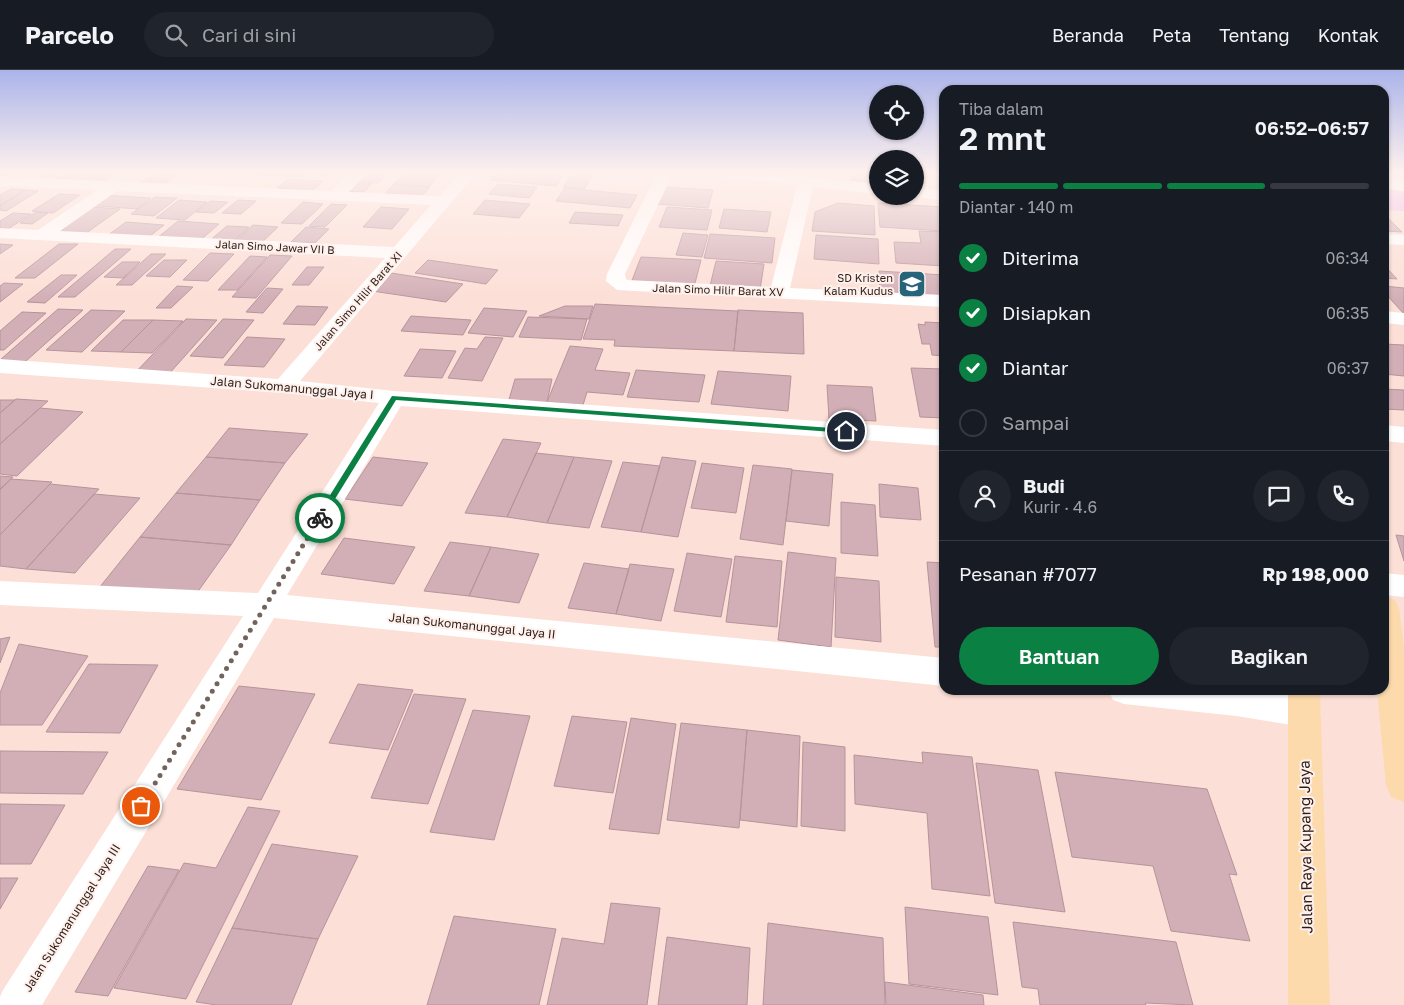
<!DOCTYPE html>
<html lang="id">
<meta charset="utf-8">
<style>
:root{--surface:#171b24;--page:#20242c;--text:#f1f3f6;--muted:#9ea1a6;--line:#363941;--accent:#0b8043}
body{margin:0;font-family:"Golos Text",sans-serif;background:var(--page);color:var(--text);height:100vh;display:flex;flex-direction:column;font-size:19px;white-space:nowrap}
*{box-sizing:border-box;margin:0}
p{font-size:16px;color:var(--muted)}
.icon{flex:none;width:28px;height:28px;fill:none;stroke:currentColor;stroke-width:2;stroke-linecap:round;stroke-linejoin:round}
.map{position:relative;flex:1;overflow:hidden}
.drawer{position:absolute;left:939px;top:15px;width:450px;height:610px;display:flex;flex-direction:column;background:var(--surface);border-radius:15px;box-shadow:0 1px 4px #0004}
.drawer>*{flex:none}
.buttons{position:absolute;left:869px;top:15px;display:grid;gap:10px}
.buttons a{display:grid;place-items:center;width:55px;height:55px;border-radius:50%;background:var(--surface);box-shadow:0 1px 4px #0004;font-size:25px}
.pin{position:absolute;display:grid;place-items:center;width:42px;height:42px;color:#fff;margin:-21px;border:2px solid #fff;border-radius:50%;box-shadow:0 1px 5px #0007}
.courier{position:absolute;display:grid;place-items:center;width:50px;height:50px;margin:-25px;border:4px solid #0b8043;border-radius:50%;background:#fff;color:#222;box-shadow:0 1px 6px #0007}
.head em{font-style:normal;font-weight:600}
.head div{display:flex;flex-direction:column-reverse}
.head{display:flex;align-items:center;justify-content:space-between;height:85px;padding:0 20px}
h1{font-size:32px;font-weight:600;line-height:38px}
.bar{display:grid;grid-template-columns:repeat(4,1fr);gap:8px 5px;align-content:center;height:60px;padding:0 20px}
.bar i{height:6px;border-radius:4px;background:var(--line)}
.bar .current{background:var(--accent)}
.bar p{grid-column:span 4}
.line{display:flex;align-items:center;gap:12px;padding:0 20px;border-top:1px solid var(--line)}
.line div{flex:1}
.round{display:grid;place-items:center;flex:none;width:52px;height:52px;border-radius:26px;background:var(--page)}
ol{padding:0 20px;list-style:none}
li{display:flex;align-items:center;gap:15px;height:55px}
li p{margin-inline-start:auto}
li .icon{padding:5px;border-radius:50%;background:var(--accent);color:#fff;stroke-width:4}
li:last-child{color:var(--muted)}
li i{width:28px;height:28px;border:2px solid var(--line);border-radius:50%}
.action{display:flex;gap:10px;margin-top:auto;padding:10px 20px}
.action a{flex:1;height:58px;border-radius:30px;background:var(--accent);color:#fff;font-size:20px;font-weight:600;line-height:58px;text-align:center}
.action a+a{background:var(--page);color:var(--text)}
header{display:flex;align-items:center;gap:30px;box-sizing:border-box;height:70px;padding:0 25px;background:var(--surface);border-bottom:1px solid var(--line)}
header strong{font-size:24px}
nav{display:flex;gap:28px;margin-inline-start:auto;font-size:18px}
.search{width:350px;height:45px;background:var(--page);display:flex;align-items:center;gap:12px;box-sizing:border-box;padding:0 18px;border-radius:28px;color:var(--muted);font-size:19px}
.map>svg:first-child{display:block}
.lines{fill:none;stroke-linecap:round;stroke-linejoin:round}
.river{fill:#f1b3ec;fill-rule:evenodd}
.building{fill:#d2aeb6;stroke:#b6949b}
.minor{fill:#fff;fill-rule:evenodd}
.major{fill:#fddaac;fill-rule:evenodd}
.route{fill:#0b8043}
.done{stroke:#74625c;stroke-width:5;stroke-dasharray:0 9}
.labels{text-anchor:middle;stroke-width:4;stroke-linejoin:round;paint-order:stroke}
.far-street-label{font-size:11px;fill:#2b1e1a;stroke:#fff0eb}
.far-poi-label{font-size:11px;fill:#2b1e1a;stroke:#fff0eb;text-anchor:end}
.street-label{font-size:12px;fill:#2b1e1a;stroke:#fff0eb}
.near-street-label{font-size:15px;fill:#2b1e1a;stroke:#fff0eb}
</style>
<header>
<strong>Parcelo</strong>
<div class="search"><svg class="icon" aria-label="search" viewBox="0 0 24 24"><circle cx="10" cy="10" r="6"/><path d="M15 15l6 6"/></svg>Cari di sini</div>
<nav><a>Beranda</a><a>Peta</a><a>Tentang</a><a>Kontak</a></nav>
</header>
<div class="map">
<svg width="1404" height="935" viewBox="0 0 1404 935">
<rect width="100%" height="100%" fill="#fcdfd6"/>
<g class="lines">
<path class="river" d="M1384 118 1404 119V141L1384 140Z"/>
</g>
<path class="building" d="M0 101H17L3 109H0Z
M47 101H62L50 108 37 107Z
M67 101H95L82 110 56 108Z
M98 101H119L104 111 84 110Z
M157 101H182L160 117 136 116Z
M260 101H308L302 107 256 104Z
M313 101H333L329 105 309 104Z
M406 101H442L429 117 394 114Z
M498 101H544L565 103 556 116 490 110Z
M574 101H596L584 119 563 117Z
M362 102 387 104 378 113 352 112Z
M854 103 869 104 864 118 849 116Z
M289 109 323 111 312 121 277 118Z
M352 112 372 113 364 122 343 121Z
M394 114 430 117 419 129 382 127Z
M498 114 537 117 529 128 489 124Z
M663 117 713 120 708 138 656 134Z
M565 118 637 125 630 138 556 131Z
M11 119 25 120 0 136V125Z
M25 120 38 121 6 141 0 140V136Z
M59 124 80 125 53 143 32 141Z
M102 125 151 128 137 139 87 135Z
M155 127 177 128 154 146 131 144Z
M179 130 207 132 185 150 156 148Z
M238 130 256 131 241 144 222 143Z
M485 130 530 134 519 148 473 144Z
M210 131 228 132 214 143 196 142Z
M303 132 323 134 302 154 281 153Z
M838 133 874 136 875 165 812 161 815 142Z
M878 133 944 137V161L880 157Z
M331 134 347 135 325 157 309 156Z
M91 137 120 139 82 166 52 164Z
M381 137 409 139 392 159 363 157Z
M667 137 712 140 707 160 659 157Z
M724 139 771 142 767 162 719 158Z
M36 142 48 143 32 154 20 153Z
M575 142 623 145 618 156 569 153Z
M13 143 31 144 8 159 0 158V151Z
M1384 144 1402 162 1384 161Z
M178 151 219 154 198 172 156 169Z
M126 152 164 155 146 169 107 166Z
M253 155 278 157 259 175 233 173Z
M227 156 249 157 230 174 208 172Z
M306 157 329 159 315 173 291 172Z
M919 161 944 162V196L896 193 894 172 921 173Z
M683 163 708 165 702 187 676 185Z
M710 164 775 168 772 193 704 188Z
M816 165 878 169 879 194 814 189Z
M0 174 13 175 0 184Z
M59 174H78L35 208H15Z
M115 179H131L75 227H58Z
M210 183 234 184 208 211 183 210Z
M151 184H166L132 215H116Z
M270 185 292 186 256 228 232 227Z
M250 186 267 187 237 220H218Z
M641 187 701 190 694 217 631 213Z
M164 190H187L170 207 146 206Z
M428 190 498 200 486 214 415 203Z
M716 191 764 194 760 220 710 216Z
M122 192H140L123 208 104 207Z
M1384 195 1397 209 1384 208Z
M307 197H324L309 215H292Z
M879 201 944 205V227L880 223Z
M391 203 463 214 446 232 372 221Z
M61 205H77L45 233 27 232Z
M4 213 23 214 0 232V216Z
M177 216 193 217 171 238H156Z
M1384 216 1404 218V244L1384 222Z
M267 218 283 219 263 243 246 242Z
M595 234 738 241 734 281 614 276 615 270 583 269Z
M297 236 328 237 315 255 283 254Z
M565 236H593L589 249 539 246Z
M484 238 527 241 513 267 468 263Z
M58 239 83 240 26 291 0 290Z
M91 240 125 241 82 282 46 280Z
M738 240 803 243 804 284 734 281Z
M22 242 46 243 4 280H0V261Z
M411 246 471 250 463 265 401 261Z
M528 247 587 249 581 270 519 267Z
M186 249 217 250 168 305 134 304Z
M223 249 254 250 223 288 190 286Z
M123 250H153L121 282 91 281Z
M153 250 183 251 152 283 121 282Z
M925 252 944 253V286L932 285 930 274H922L918 254 925 255Z
M247 267 285 269 264 297 224 295Z
M485 267 503 268 482 311 448 308 465 278 477 279Z
M1384 274 1404 275V306L1384 304Z
M570 276 603 279 595 300 630 303 623 325 587 322 583 335 547 332Z
M420 279 456 281 442 308 404 306Z
M911 298 944 299V348L920 347Z
M636 300 705 305 699 332 627 327Z
M718 301 791 306 788 341 711 334Z
M515 309H552L547 332 508 333Z
M827 315 872 317 876 351 829 349Z
M1384 319 1404 320V340L1384 339Z
M16 329 48 331 0 374V343Z
M0 330H15L0 343Z
M40 338 83 342 17 406 0 404V374Z
M229 358 308 364 285 393 206 387Z
M503 369 541 373 507 447 465 443Z
M536 383 574 387 547 453 507 447Z
M206 387 285 393 260 430 176 423Z
M373 387 428 393 402 436 345 429Z
M574 387 612 391 589 458 547 453Z
M662 387 696 391 678 467 641 462Z
M623 392 660 396 641 462 601 457Z
M702 393 744 398 736 443 691 438Z
M753 395 792 399 783 475 740 469Z
M792 400 833 404 829 456 786 451Z
M0 406 13 407 0 419Z
M11 409 52 412 0 465V420Z
M50 414 99 419 26 499 0 496V465Z
M879 414 918 418 921 450 880 447Z
M176 423 260 430 231 475 140 467Z
M94 424 140 428 75 503 26 499Z
M841 432 875 435 878 486 841 483Z
M1396 465 1404 466V491Z
M140 467 231 475 194 527 99 518Z
M344 468 415 477 394 514 321 504Z
M450 472 491 477 469 526 424 521Z
M491 477 539 484 519 533 469 526Z
M788 482 836 488 831 577 778 570Z
M687 483 732 489 721 547 674 541Z
M735 486 782 491 777 557 726 552Z
M927 492 944 493V577H935Z
M584 493 629 499 616 544 568 538Z
M630 494 674 499 661 551 616 544Z
M836 507 879 511 881 572 835 567Z
M10 567 0 593V569Z
M19 574 88 586 42 655H0V623Z
M89 594 158 595 120 663 46 662Z
M358 614 413 620 388 680 329 673Z
M239 616 315 624 261 730 177 719Z
M414 624 466 629 428 734 371 728Z
M473 640 530 646 494 770 430 762Z
M572 646 627 652 613 723 554 716Z
M631 648 676 654 659 764 609 759Z
M681 653 747 660 739 758 667 750Z
M747 660 800 666 797 757 740 750Z
M803 672 845 677V761L801 756Z
M0 681 108 682 83 724 0 723Z
M922 682 972 687 990 826 932 819 927 743 855 734 854 685 923 693Z
M976 693 1038 700 1065 842 995 833Z
M1055 702 1207 719 1237 805 1229 804 1250 871 1171 861 1153 796 1072 787Z
M0 734 65 735 31 794H0Z
M248 737 280 741 186 929 114 918 184 793 216 798Z
M272 774 358 786 318 869 232 858Z
M148 796 179 800 108 926 75 922Z
M0 808H18L0 839Z
M611 833 660 838 647 935H547L562 868 604 874Z
M905 837 988 847 998 925 909 914Z
M454 846 556 859 539 935H427Z
M1013 852 1176 872 1193 935 1145 933 1146 935H1040L1038 919 1022 917Z
M768 853 883 868 885 935H763Z
M232 858 318 869 291 935H217L196 932Z
M667 867 750 878 747 935H658Z
M885 912 983 925 984 935H886Z"/>
<g class="lines">
<path class="minor" d="M352 101H369L349 122 440 126 462 101H478L300 311 394 321 944 360V376L401 336 287 525 944 588V616L274 548 42 935H0V927L3 920 243 546 0 535V511L258 523 379 333 284 323 0 303V289L278 309 385 188 0 168V158L38 160 97 120 0 116V106L331 121ZM117 121 431 135 394 177 60 161Z
M658 101H674L625 204 626 209 628 210 771 217 797 115 710 106 704 104 702 101H754L878 114V124L813 117 790 218 944 225V237L617 220 606 211 607 204Z
M1384 109 1404 111V121L1384 119Z
M915 118 944 121V131L909 126H915Z
M1384 164 1404 165V175L1384 174Z
M1384 241 1404 243V255L1384 253Z
M1384 355 1404 357V373L1384 371Z
M1384 503 1404 505V527L1384 525Z
M1108 620H1258L1304 627 1316 632 1321 642 1316 652 1304 657 1236 646 1124 634 1113 630Z"/>
<path class="major" d="M1384 526 1395 530 1399 538 1404 578V732L1391 727 1386 715 1377 620H1384Z
M1288 620H1320L1330 935H1288Z"/>
</g>
<linearGradient id="sky" x2="0" y2="1"><stop stop-color="#abb4ea"/><stop offset="0.44" stop-color="#fef1ed"/><stop offset="1" stop-color="#fef1ed" stop-opacity="0"/></linearGradient>
<rect width="1404" height="232" fill="url(#sky)"/>
<path class="route" d="M392 326 846 359 849 361 846 363 396 330 322 450H317V446Z"/>
<g class="lines">
<path class="done" d="M141 736 320 448"/>
</g>
<defs>
<g id="school-square" transform="scale(1.4375)"><rect x="-9" y="-9" width="18" height="18" rx="4" fill="#26647a" stroke="#fff0eb"/><path d="M0-5L7-2L0 1L-7-2ZM-4 1L0 2.5L4 1V4Q0 6-4 4Z" fill="#fff"/></g>
</defs>
<g fill-rule="evenodd">
<use href="#school-square" x="912" y="214"/>
</g>
<g class="labels">
<g class="far-street-label">
<text transform="translate(275 177) rotate(3)" y="4">Jalan Simo Jawar VII B</text>
<text transform="translate(718 220) rotate(2)" y="4">Jalan Simo Hilir Barat XV</text>
<text transform="translate(358 231) rotate(-49)" y="4">Jalan Simo Hilir Barat XI</text>
</g>
<g class="far-poi-label">
<text x="893" y="212">SD Kristen<tspan x="893" dy="13">Kalam Kudus</tspan></text>
</g>
<g class="street-label">
<text transform="translate(292 318) rotate(5)" y="4">Jalan Sukomanunggal Jaya I</text>
<text transform="translate(472 556) rotate(6)" y="4">Jalan Sukomanunggal Jaya II</text>
<text transform="translate(72 848) rotate(-58)" y="4">Jalan Sukomanunggal Jaya III</text>
</g>
<g class="near-street-label">
<text transform="translate(1306 777) rotate(-91)" y="5">Jalan Raya Kupang Jaya</text>
</g>
</g>
</svg>
<div class="buttons">
<a><svg class="icon" aria-label="locate" viewBox="0 0 24 24"><circle cx="12" cy="12" r="6"/><path d="M12 2v4M12 18v4M2 12h4M18 12h4"/></svg></a>
<a><svg class="icon" aria-label="layers" viewBox="0 0 24 24"><path d="M12 4l9 5-9 5-9-5zM3 14l9 5 9-5"/></svg></a>
</div>
<div class="pin" style="left:141px;top:736px;background:#ea580c"><svg class="icon" aria-label="bag" viewBox="0 0 24 24"><path d="M5 8h14l-1 12H6zM9 8a3 3 0 0 1 6 0"/></svg></div>
<div class="pin" style="left:846px;top:361px;background:#1f2937"><svg class="icon" aria-label="home" viewBox="0 0 24 24"><path d="M3 11l9-7 9 7M6 9v11h12V9"/></svg></div>
<div class="courier" style="left:320px;top:448px"><svg class="icon" aria-label="bike" viewBox="0 0 24 24"><circle cx="6" cy="16" r="4"/><circle cx="18" cy="16" r="4"/><path d="M6 16l4-8h5l3 8M10 8l3 8H6M13 5h3"/></svg></div>
<section class="drawer">
<div class="head"><div><h1>2 mnt</h1><p>Tiba dalam</p></div><em>06:52–06:57</em></div>
<div class="bar"><i class="current"></i><i class="current"></i><i class="current"></i><i></i><p>Diantar · 140 m</p></div>
<ol>
<li><svg class="icon" aria-label="check" viewBox="0 0 24 24"><path d="M5 12l5 5 9-10"/></svg>Diterima<p>06:34</p></li>
<li><svg class="icon" aria-label="check" viewBox="0 0 24 24"><path d="M5 12l5 5 9-10"/></svg>Disiapkan<p>06:35</p></li>
<li><svg class="icon" aria-label="check" viewBox="0 0 24 24"><path d="M5 12l5 5 9-10"/></svg>Diantar<p>06:37</p></li>
<li><i></i>Sampai</li>
</ol>
<div class="line" style="height:90px"><a class="round"><svg class="icon" aria-label="person" viewBox="0 0 24 24"><circle cx="12" cy="8" r="4"/><path d="M4 21q1-7 8-7t8 7"/></svg></a><div><b>Budi</b><p>Kurir · 4.6</p></div><a class="round"><svg class="icon" aria-label="chat" viewBox="0 0 24 24"><path d="M4 5h16v11H9l-5 4z"/></svg></a><a class="round"><svg class="icon" aria-label="phone" viewBox="0 0 24 24"><path d="M5 4h4l2 5-3 2q2 4 5 5l2-3 5 2v4C11 20 4 13 5 4z"/></svg></a></div>
<div class="line" style="height:65px"><div>Pesanan #7077</div><b>Rp 198,000</b></div>
<div class="action"><a>Bantuan</a><a>Bagikan</a></div>
</section>
</div>
